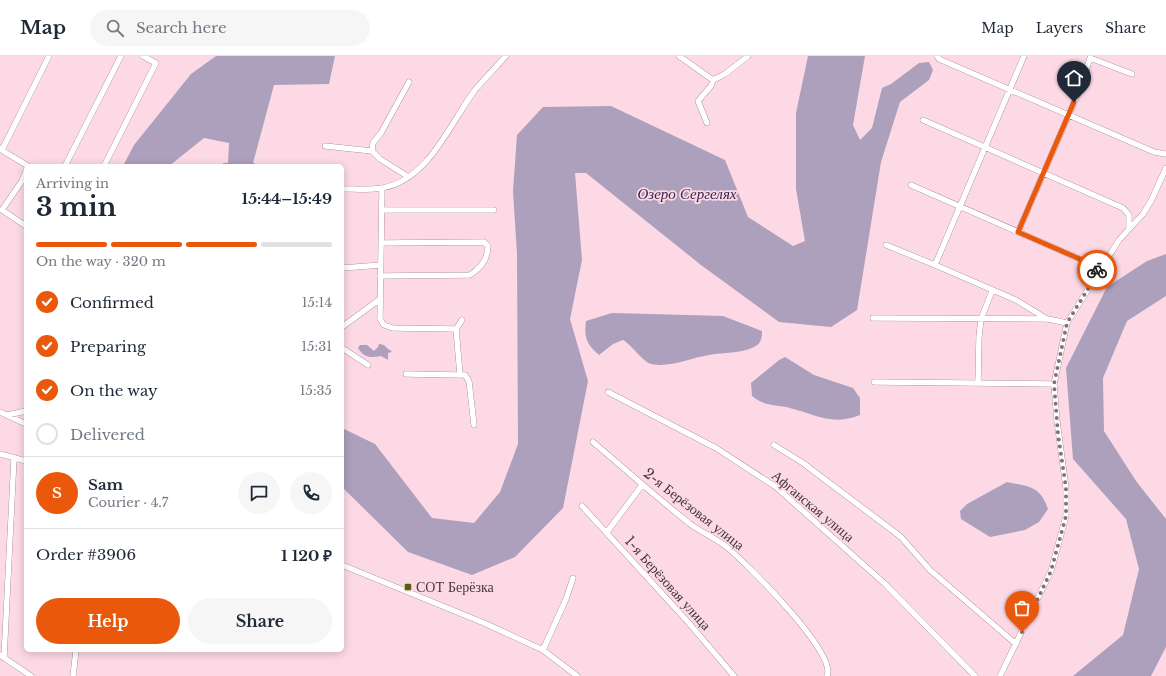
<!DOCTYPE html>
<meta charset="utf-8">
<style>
:root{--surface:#fff;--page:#f6f6f7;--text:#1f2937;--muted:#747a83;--line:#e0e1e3;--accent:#ea580c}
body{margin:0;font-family:"Libre Baskerville",serif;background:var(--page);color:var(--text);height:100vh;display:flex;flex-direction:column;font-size:15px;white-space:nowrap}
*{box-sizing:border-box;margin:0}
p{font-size:13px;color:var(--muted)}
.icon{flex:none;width:22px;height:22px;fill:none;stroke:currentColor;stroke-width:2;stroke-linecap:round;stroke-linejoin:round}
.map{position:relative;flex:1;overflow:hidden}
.details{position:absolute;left:24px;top:108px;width:320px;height:488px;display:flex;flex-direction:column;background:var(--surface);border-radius:6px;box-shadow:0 2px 10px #0003}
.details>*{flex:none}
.pin{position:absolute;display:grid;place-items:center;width:34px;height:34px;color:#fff;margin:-41px -17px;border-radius:50% 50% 50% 0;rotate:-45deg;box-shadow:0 0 4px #0007}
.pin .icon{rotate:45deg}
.courier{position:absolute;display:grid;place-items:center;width:40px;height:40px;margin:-20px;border:3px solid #ea580c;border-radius:50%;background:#fff;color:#222;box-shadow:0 1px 5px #0007}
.summary em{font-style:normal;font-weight:700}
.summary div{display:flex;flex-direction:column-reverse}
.summary{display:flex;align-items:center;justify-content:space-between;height:68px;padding:0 12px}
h1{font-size:26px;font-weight:700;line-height:30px}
.bar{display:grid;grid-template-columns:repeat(4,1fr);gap:6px 4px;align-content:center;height:48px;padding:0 12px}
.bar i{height:5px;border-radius:3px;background:var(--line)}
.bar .current{background:var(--accent)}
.bar p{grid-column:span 4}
.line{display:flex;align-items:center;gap:10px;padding:0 12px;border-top:1px solid var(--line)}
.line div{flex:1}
.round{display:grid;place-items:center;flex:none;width:42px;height:42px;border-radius:21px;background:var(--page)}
ol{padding:0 12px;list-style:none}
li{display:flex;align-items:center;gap:12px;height:44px}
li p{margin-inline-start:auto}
li .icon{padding:4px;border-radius:50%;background:var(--accent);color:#fff;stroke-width:4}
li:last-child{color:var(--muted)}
li i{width:22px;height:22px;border:2px solid var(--line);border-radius:50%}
.action{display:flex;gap:8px;margin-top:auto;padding:8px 12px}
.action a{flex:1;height:46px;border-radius:24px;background:var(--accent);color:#fff;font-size:16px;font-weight:700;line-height:46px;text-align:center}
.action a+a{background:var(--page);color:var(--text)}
header{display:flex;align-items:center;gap:24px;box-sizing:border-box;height:56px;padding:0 20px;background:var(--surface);border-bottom:1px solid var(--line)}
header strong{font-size:19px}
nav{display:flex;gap:22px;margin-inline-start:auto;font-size:14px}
.search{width:280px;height:36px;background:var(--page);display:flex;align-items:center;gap:10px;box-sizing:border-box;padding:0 14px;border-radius:22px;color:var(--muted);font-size:15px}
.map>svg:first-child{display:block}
.water{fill:#aca0bd}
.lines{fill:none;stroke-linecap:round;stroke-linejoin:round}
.minor-casing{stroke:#8a6b76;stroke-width:6}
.minor{stroke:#fff;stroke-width:5.5}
.done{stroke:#857077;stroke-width:4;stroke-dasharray:0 7.2}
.route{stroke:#ea580c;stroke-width:5}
.poi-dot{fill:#526207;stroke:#fcd9e5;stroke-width:1.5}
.labels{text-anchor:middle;stroke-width:3.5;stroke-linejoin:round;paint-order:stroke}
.street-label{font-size:14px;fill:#45373c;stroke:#fcd9e5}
.poi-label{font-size:14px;fill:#45373c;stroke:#fcd9e5;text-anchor:start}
.water-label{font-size:15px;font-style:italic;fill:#36234c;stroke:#fcd9e5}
</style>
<header>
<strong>Map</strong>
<div class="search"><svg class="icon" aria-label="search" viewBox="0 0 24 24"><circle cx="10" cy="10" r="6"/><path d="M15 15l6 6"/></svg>Search here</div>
<nav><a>Map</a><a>Layers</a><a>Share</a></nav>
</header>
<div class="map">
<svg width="1166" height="620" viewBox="0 0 1166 620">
<rect width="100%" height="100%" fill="#fcd9e5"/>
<path class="water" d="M216 0H335L329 28 274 29 253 107H255V110H223V107H228L229 87 204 82 169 110H123L134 89 191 18Z
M808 0H865L853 69 860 84 872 72 882 32 891 28 919 7 929 6 933 14 929 24 900 46 881 106 857 254 831 271 779 266 701 209 586 117H575L582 204 570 263 588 325 563 452 515 501 472 519 408 496 342 431V372L375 388 432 462 474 467 500 436 518 388 517 198 513 135 517 79 543 51 611 50 725 104 748 161 793 190 805 185 796 133V57Z
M1166 198V240L1127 265 1103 322 1104 375 1136 425 1166 463V591L1151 620H1073L1123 579 1139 513 1126 463 1073 403 1066 312 1107 231 1147 205Z
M612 257 723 260 762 275C762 282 761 288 754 291 740 298 724 296 709 299 690 302 670 312 651 308 643 306 632 289 623 284L613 288 599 299C586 288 584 281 586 265Z
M379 288 384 289 388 293 391 295 392 296 388 297V304L381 300C371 302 364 302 358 292L360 289H367L374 295 378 291Z
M785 301 814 319 853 332 860 342V359C832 370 817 359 790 352 776 348 765 351 752 340L751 327 779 304Z
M1007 426C1030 431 1040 430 1048 453L1039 466 1025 474 990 481 961 463 960 455 967 448Z"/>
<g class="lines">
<g class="minor-casing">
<path id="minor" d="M679 0 713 24 725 18 748 0
M937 0 939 3 1154 96 1166 98
M923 64 1123 152 1129 159V172
M707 67 698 45 711 30 713 24
M325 90 372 95 380 103 407 120
M0 93 28 110
M2 94 49 0
M372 95 373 87 381 77 409 26
M65 110 121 0
M104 110 156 7 143 0
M26 115 22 125 2 154 26 170
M911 129 1089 207 1099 215
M382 132 380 263 384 269 393 272 456 273 462 264
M342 133C355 133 369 134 382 132 429 124 450 67 475 34 485 22 496 11 506 0
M382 154H494
M1018 176 1080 33 1090 2 1132 18
M886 189 935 209 1024 0
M935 209 1016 244 1047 263
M342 212 381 209
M380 220 470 219C481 212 488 203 488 190L484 186 381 187
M873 262 1048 263 1067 267
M342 271 380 243
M342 292 368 309
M406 318 460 319 456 273
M460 319H465L469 325 474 369
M874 326 1054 328
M978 327 979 281 981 263 992 235
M608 336 716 392 776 431 884 527 975 620
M0 356 26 368
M7 359 26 355
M593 386C625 413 656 441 689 467 701 477 717 482 729 493 748 509 838 598 827 620
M774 389 803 407 901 481 930 514 1016 588
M0 398 26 405
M582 450 688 566 734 620
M607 476 642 429
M342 509 484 567 543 594 577 620
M543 594 566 543 573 522
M0 599 31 620
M4 602 14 402
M73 620 76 594
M1000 620 1051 515 1066 460V432L1057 365 1054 328 1067 267 1119 184 1143 158 1151 145 1166 112"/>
</g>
<use href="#minor" class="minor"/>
</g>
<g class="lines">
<path class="done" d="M1022 576 1051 515 1066 460V432L1058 378 1054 328 1067 267 1099 215 1097 214"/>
<path class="route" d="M1074 46 1018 176 1089 207 1097 214"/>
</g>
<rect class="poi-dot" x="404" y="527" width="8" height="8" rx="2"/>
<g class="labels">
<g class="street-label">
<text transform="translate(813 450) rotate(40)" y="5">Афганская улица</text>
<text transform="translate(694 453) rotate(38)" y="5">2-я Берёзовая улица</text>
<text transform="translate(668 527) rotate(48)" y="5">1-я Берёзовая улица</text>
</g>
<g class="poi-label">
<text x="416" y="536">СОТ Берёзка</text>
</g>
<g class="water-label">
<text x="687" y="143">Озеро Сергелях</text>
</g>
</g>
</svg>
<div class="pin" style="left:1022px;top:576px;background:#ea580c"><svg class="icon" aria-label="bag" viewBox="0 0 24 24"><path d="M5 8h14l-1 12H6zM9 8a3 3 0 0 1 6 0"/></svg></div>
<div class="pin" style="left:1074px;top:46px;background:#1f2937"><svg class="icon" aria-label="home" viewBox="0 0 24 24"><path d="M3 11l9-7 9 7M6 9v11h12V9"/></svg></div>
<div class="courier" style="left:1097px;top:214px"><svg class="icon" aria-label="bike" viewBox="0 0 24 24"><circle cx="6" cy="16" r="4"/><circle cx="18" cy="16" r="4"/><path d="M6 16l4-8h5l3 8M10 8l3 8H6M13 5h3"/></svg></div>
<section class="details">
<div class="summary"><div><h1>3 min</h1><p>Arriving in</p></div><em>15:44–15:49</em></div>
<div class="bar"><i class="current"></i><i class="current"></i><i class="current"></i><i></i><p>On the way · 320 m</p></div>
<ol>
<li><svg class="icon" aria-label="check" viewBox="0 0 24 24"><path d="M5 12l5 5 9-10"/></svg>Confirmed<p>15:14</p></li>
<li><svg class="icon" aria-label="check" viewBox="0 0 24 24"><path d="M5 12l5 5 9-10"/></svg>Preparing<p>15:31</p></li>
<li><svg class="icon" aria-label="check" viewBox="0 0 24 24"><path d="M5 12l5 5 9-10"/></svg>On the way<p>15:35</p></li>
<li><i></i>Delivered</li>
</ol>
<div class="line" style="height:72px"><b class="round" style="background:var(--accent);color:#fff">S</b><div><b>Sam</b><p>Courier · 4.7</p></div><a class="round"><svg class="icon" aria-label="chat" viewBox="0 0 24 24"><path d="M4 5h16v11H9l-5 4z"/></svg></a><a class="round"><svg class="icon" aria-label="phone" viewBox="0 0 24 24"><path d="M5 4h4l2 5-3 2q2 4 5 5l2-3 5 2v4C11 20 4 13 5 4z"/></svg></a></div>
<div class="line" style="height:52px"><div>Order #3906</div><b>1 120 ₽</b></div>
<div class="action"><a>Help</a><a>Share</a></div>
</section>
</div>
